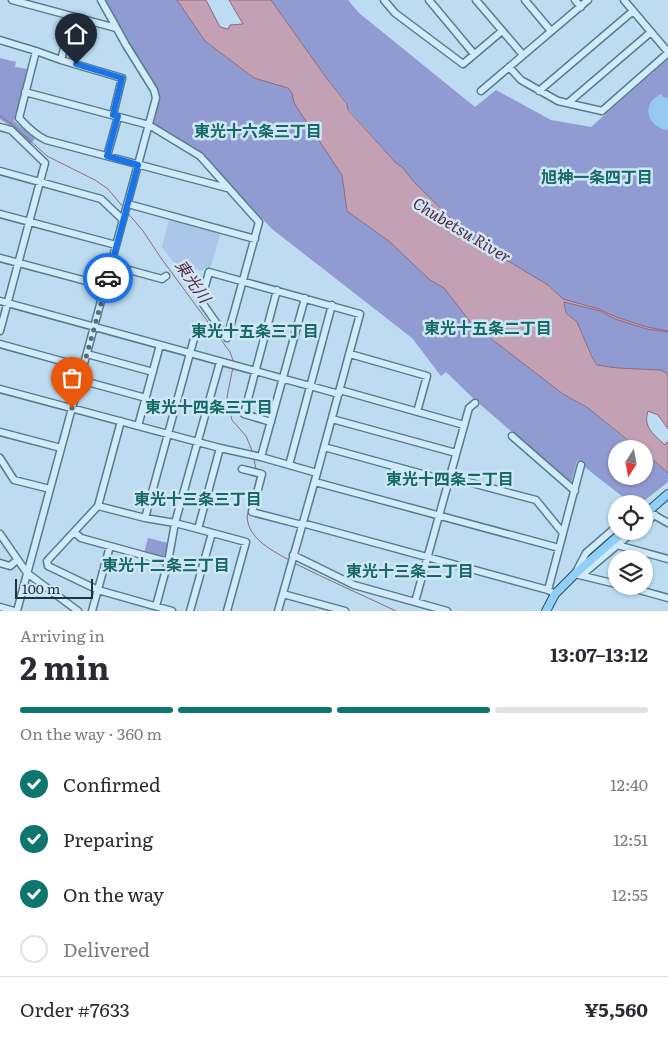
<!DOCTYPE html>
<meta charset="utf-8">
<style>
:root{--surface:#fff;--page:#f7f7f7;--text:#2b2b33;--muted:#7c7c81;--line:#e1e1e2;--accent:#0f766e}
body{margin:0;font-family:Literata,"Noto Sans JP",serif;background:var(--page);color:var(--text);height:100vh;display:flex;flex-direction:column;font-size:19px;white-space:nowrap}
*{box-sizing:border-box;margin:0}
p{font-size:16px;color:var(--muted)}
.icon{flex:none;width:28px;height:28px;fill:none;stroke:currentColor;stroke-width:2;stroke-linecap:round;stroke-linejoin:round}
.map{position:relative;height:611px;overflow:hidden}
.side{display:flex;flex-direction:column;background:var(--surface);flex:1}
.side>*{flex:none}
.needle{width:32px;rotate:191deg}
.fabs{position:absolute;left:608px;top:440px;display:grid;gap:10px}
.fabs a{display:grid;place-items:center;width:45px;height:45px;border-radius:50%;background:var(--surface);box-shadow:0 1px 4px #0004;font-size:25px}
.scale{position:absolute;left:15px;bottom:12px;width:78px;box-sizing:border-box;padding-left:5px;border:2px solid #1b3339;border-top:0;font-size:14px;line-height:18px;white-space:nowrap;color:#1b3339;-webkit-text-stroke:4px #cee6f8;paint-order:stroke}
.pin{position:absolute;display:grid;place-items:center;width:42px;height:42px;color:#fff;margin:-51px -21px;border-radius:50% 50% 50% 0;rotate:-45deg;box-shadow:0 0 5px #0007}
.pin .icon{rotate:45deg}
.courier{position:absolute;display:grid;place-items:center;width:50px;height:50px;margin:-25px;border:4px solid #1a73e8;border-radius:50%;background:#fff;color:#222;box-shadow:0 1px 6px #0007}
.summary em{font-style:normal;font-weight:700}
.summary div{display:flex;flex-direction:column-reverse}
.summary{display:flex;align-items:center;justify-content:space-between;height:85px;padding:0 20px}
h1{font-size:32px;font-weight:700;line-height:38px}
.bar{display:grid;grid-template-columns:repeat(4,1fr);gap:8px 5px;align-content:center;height:60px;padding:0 20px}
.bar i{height:6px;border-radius:4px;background:var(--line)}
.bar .on{background:var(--accent)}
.bar p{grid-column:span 4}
.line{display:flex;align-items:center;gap:12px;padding:0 20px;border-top:1px solid var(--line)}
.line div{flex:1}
ol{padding:0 20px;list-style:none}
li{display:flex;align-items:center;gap:15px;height:55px}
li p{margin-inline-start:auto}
li .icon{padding:5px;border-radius:50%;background:var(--accent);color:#fff;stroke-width:4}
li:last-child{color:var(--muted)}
li i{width:28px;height:28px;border:2px solid var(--line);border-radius:50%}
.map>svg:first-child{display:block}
.farmland{fill:#aac6e8}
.green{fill:#909bd1}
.sand{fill:#97c9f1}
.water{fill:#c3a1b5;stroke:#91687e}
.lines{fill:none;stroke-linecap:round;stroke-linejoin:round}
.stream{stroke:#91687e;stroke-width:1}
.minor-casing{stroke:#557e8b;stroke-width:9}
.major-casing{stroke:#2a5058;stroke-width:10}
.minor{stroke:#d1eafc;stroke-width:6}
.major{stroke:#91cff9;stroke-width:8}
.done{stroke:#546e7a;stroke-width:5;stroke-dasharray:0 9}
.route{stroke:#1a73e8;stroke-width:6}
.labels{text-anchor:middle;stroke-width:5;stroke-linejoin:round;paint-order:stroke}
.neighbourhood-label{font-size:16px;font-weight:bold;fill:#166a63;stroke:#cee6f8}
.water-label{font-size:16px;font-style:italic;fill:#5b293a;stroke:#cee6f8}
</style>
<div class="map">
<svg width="668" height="611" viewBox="0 0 668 611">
<rect width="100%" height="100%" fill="#bddcf2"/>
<path class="farmland" d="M169 219 221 232 210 269 204 268 203 271 174 263 162 247Z"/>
<path class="green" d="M104 0H177L205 41 254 78 288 87 292 93 294 103 342 175 347 211 390 242 430 280 444 288 472 324 563 394 588 408 638 449H616V476H644V453L668 473V482L640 504H632L577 461 571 483 475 400 446 372 441 376 412 338 272 229 202 155 154 124 159 96 117 27Z
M271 0H348L359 13 475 107 496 90 551 120 591 127 668 59V374L661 370 617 368 598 365 592 357 577 322 566 313 564 302 548 285 473 240 414 182 402 167 396 163 348 109 347 103 325 76Z
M0 58 16 62 15 67 28 69 14 121 35 139 30 144 7 124 0 119Z
M148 538 168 543 166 556 163 558 144 553Z"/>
<path class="sand" d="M661 94 663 97 668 98V130C655 129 643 116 651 102 653 99 657 96 661 94Z"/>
<path class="water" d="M177 0H206L220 27 228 29 230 25 243 24 229 0H271L325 76 347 104 348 110 396 163 402 167 414 182 473 240 548 285 563 299 599 309 616 317 647 327 668 331V332L647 329 615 319 600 311 564 302 566 313 577 322 592 357 597 365 617 368 661 370 668 374V429L658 415 648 411C643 427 653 434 665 445L666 443 668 442V473L644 452V449H639L588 408 563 394 472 324 444 288 430 280 390 242 347 211 342 175 294 103 292 93 288 88 254 78 205 41Z"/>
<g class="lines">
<path class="stream" d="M0 116 13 125 47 156 95 180 108 189 123 207
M127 212 143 231 161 258 230 352 234 363
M233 367 227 397 229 409 232 420 246 436 253 453
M254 459 256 470
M257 477 247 517C249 540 273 551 291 561
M294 563C328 580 362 595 396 611"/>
<g class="minor-casing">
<path id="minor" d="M12 0 116 28
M384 0 395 13 463 64 502 31
M429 0 474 54
M476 0 523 55
M525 0 551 31
M575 0 581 7
M624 0 668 52
M0 40 36 51 61 60 122 78 113 115
M36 51 19 118C27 127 35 135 46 140L227 188
M61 60 72 17
M509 67 521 80 558 101 602 111 668 53
M481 91 588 0
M539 91 633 11
M25 92 149 125 200 156 259 222 227 338
M568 103 651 32
M0 127 11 130 45 163 0 331
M107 156 118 117
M0 171 101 199 123 220
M128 204 255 239
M0 214 116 245
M0 258 105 286
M111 265 162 279 166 276
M0 301 339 394
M227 338 201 301 209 272 360 314 317 473 278 611
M0 344 83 367
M87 354 153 372
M350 354 427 376 417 412
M80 380 146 398
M0 389 220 448 261 457 317 473
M340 390 464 425
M332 419 456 453
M121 421 98 506 47 561 48 566 98 590 172 611
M271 422 244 414 277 290
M138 426 160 345
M0 432 61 448
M512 436 575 491
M324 447 448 481
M261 457 305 298
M0 458 14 480 50 489
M289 465 332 305
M242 469 262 474 252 512 302 525
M449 477 536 500 563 533
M315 482 559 548
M98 506 145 518 175 523 198 529 246 542 227 611
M644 506 645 507
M654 515 668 523
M145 518 195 335
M302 523 548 590 555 594
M644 524 655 515
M616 527 586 553 575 574 616 584
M198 529 220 448
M74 532 81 538 168 562
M0 534 27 573 78 611
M617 545 668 559
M293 555 354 585 447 611
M0 563 10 566 17 560
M582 575 634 531
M625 586 668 598
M548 590 581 465
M283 594 345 611
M415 602 469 408 475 403
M156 606 168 562 175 523 220 362
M0 607 14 611
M17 611 156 98 154 90 126 45 101 0
M92 611 110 546
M190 611 212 533"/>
</g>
<g class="major-casing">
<path id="major" d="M644 515 668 494
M546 611 555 594 575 574 624 531"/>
</g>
<use href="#minor" class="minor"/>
<use href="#major" class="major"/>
</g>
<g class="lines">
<path class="done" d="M72 408 108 278"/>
<path class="route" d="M76 64 122 78 113 115 118 116 107 156 138 165 108 278"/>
</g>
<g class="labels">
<g class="neighbourhood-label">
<text x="258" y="137">東光十六条三丁目</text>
<text x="597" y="183">旭神一条四丁目</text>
<text x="488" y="334">東光十五条二丁目</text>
<text x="255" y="337">東光十五条三丁目</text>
<text x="209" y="413">東光十四条三丁目</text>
<text x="450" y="485">東光十四条二丁目</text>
<text x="198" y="505">東光十三条三丁目</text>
<text x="166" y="571">東光十二条三丁目</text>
<text x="410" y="577">東光十三条二丁目</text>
</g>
<g class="water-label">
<text transform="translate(462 230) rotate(31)" y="6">Chubetsu River</text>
<text transform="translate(193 281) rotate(55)" y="6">東光川</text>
</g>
</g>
</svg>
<div class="fabs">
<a><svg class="needle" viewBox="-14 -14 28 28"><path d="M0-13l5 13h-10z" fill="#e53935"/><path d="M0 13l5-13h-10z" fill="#7c7c81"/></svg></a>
<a><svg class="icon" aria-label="locate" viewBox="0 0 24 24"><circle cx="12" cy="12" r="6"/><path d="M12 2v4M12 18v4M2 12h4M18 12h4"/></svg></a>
<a><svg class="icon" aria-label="layers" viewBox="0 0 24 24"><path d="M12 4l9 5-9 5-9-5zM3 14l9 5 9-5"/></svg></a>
</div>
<div class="scale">100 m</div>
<div class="pin" style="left:72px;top:408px;background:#ea580c"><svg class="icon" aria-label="bag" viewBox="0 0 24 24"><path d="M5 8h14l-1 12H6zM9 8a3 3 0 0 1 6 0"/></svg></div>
<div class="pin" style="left:76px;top:64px;background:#1f2937"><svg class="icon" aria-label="home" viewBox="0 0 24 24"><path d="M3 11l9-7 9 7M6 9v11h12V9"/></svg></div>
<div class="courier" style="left:108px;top:278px"><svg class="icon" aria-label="car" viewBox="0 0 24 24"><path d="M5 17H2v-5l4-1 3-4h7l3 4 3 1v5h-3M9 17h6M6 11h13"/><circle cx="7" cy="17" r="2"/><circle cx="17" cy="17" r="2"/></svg></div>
</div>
<section class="side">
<div class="summary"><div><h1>2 min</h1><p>Arriving in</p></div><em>13:07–13:12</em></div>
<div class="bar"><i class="on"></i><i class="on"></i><i class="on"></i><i></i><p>On the way · 360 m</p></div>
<ol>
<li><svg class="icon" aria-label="check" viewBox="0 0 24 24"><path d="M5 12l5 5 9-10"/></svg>Confirmed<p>12:40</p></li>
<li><svg class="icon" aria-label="check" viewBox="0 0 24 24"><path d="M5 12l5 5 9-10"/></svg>Preparing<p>12:51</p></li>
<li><svg class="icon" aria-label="check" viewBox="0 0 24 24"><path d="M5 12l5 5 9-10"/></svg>On the way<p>12:55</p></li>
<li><i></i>Delivered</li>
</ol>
<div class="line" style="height:65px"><div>Order #7633</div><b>¥5,560</b></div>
</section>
